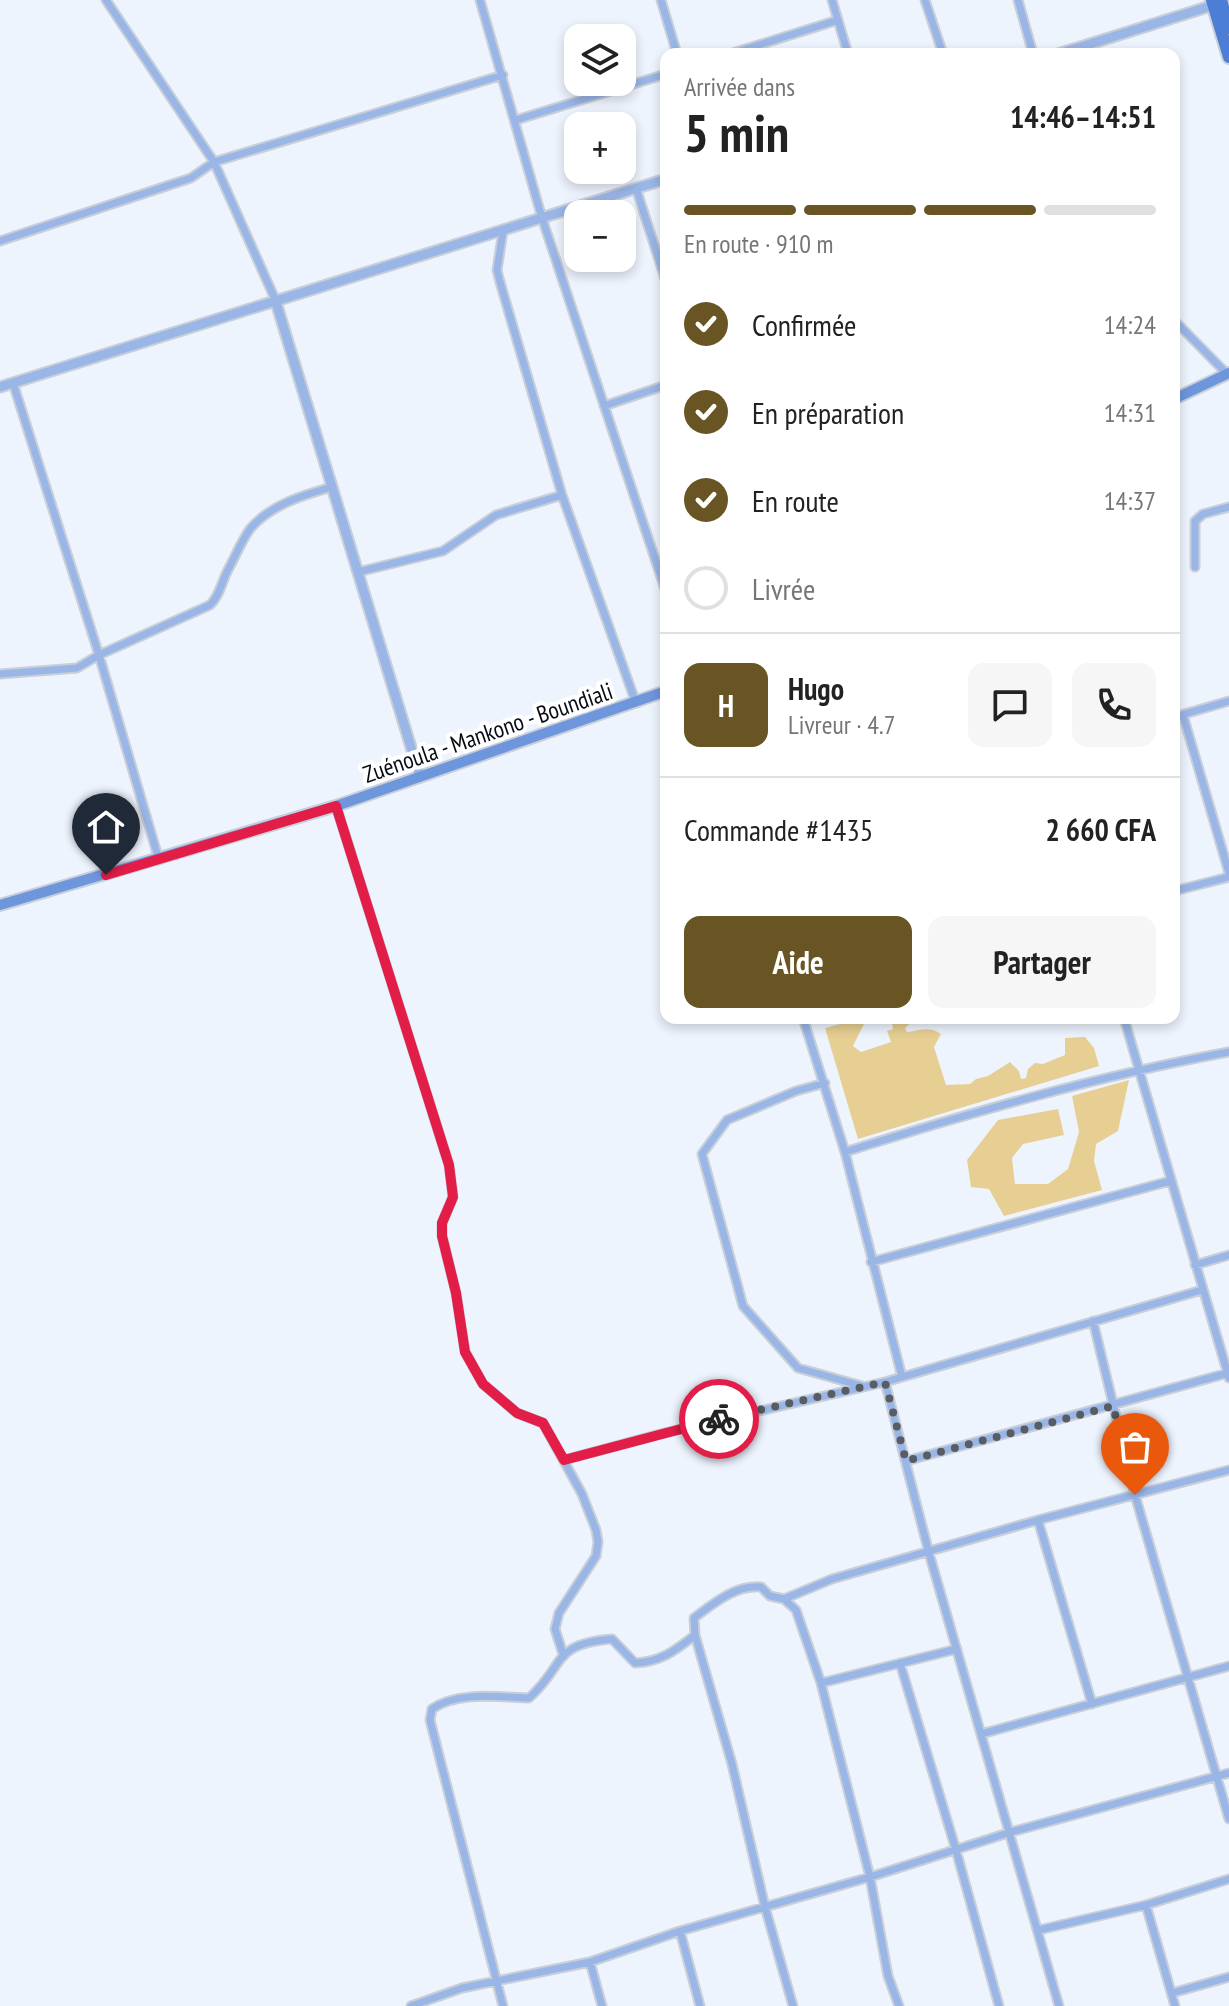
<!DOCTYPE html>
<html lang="fr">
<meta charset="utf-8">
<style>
:root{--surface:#fff;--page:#f6f6f6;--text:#222;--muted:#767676;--line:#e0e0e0;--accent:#685523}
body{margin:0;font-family:"PT Sans Narrow",sans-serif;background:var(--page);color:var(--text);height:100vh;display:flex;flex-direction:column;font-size:30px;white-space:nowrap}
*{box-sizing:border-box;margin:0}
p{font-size:26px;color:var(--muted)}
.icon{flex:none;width:44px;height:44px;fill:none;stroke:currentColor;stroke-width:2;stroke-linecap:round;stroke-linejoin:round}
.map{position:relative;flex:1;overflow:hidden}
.details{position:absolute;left:660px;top:48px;width:520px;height:976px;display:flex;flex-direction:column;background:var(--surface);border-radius:16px;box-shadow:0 4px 12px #0003}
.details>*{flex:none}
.fabs{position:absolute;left:564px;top:24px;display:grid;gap:16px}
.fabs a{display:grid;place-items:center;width:72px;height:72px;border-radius:16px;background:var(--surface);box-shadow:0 4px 12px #0003;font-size:40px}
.pin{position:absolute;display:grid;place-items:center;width:68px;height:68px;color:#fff;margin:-82px -34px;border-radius:50% 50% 50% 0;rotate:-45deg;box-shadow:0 0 8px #0007}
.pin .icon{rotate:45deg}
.courier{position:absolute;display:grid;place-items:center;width:80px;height:80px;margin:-40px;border:6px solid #e11d48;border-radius:50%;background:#fff;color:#222;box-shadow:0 2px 10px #0007}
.headline em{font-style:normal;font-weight:700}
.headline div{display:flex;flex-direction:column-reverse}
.headline{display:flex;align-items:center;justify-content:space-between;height:136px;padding:0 24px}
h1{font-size:52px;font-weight:700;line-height:60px}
.bar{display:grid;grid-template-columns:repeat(4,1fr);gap:12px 8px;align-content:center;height:96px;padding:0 24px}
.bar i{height:10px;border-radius:6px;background:var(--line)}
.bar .active{background:var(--accent)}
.bar p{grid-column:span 4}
.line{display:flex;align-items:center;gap:20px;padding:0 24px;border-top:2px solid var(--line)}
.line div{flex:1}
.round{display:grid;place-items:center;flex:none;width:84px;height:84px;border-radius:16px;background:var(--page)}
ol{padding:0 24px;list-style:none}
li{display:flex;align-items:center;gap:24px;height:88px}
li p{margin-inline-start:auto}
li .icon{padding:8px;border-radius:50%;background:var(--accent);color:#fff;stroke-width:4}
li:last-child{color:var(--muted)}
li i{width:44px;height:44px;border:4px solid var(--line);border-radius:50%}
.cta{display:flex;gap:16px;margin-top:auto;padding:16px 24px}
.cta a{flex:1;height:92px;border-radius:16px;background:var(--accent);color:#fff;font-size:32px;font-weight:700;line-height:92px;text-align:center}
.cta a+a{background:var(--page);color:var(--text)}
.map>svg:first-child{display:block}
.green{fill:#e7cf93}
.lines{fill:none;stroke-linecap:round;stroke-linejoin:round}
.minor-casing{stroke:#c9cfd8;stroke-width:11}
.tertiary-casing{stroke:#c9cfd8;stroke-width:13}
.secondary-casing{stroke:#c9cfd8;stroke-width:14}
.primary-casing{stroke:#c9cfd8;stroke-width:16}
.minor{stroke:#9ab6e7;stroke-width:7}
.tertiary{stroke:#9ab6e7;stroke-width:9}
.secondary{stroke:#6e96dd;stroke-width:10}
.primary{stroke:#4d7ed6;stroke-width:12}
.done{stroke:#585d65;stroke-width:8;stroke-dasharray:0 14.4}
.route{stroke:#e11d48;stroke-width:10}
.labels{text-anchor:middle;stroke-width:8;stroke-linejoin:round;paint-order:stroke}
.street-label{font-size:24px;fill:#070b13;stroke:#fff}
</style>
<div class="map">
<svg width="1229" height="2006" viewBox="0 0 1229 2006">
<rect width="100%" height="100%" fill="#eef4fe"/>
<path class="green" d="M847 1018H864L865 1022 853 1046 861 1052 891 1042 887 1031 893 1029 891 1018H916L905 1028 907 1032C920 1030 930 1026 941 1034L934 1047 946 1085 970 1084 976 1079 988 1076 1010 1062 1019 1071 1021 1079 1026 1078 1028 1069 1035 1063 1043 1064 1065 1055V1038L1085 1037 1094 1048 1099 1066 858 1139 825 1028 848 1022Z
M1129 1080 1118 1131 1096 1144 1094 1161 1102 1190 1004 1216 989 1189 971 1187 967 1160 998 1120 1058 1109 1064 1135 1023 1144 1012 1158 1015 1184H1048L1068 1169 1079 1132 1072 1096Z"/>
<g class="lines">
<g class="minor-casing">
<path id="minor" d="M106 0 214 162 275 299
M480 0 542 218 666 592
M661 0 677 54
M832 0 848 54
M925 0 943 54
M1018 0 1033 54
M730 54 838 20
M516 120 666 74
M636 188 666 282
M503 231 497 270 500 282 562 495 636 703
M0 241 191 178 214 162 503 75
M1174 320 1227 374
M13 383 99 655 159 860
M604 406 666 385
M1195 567V521L1203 514 1229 507
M358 572 443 551 496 515 562 495
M0 674 77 668 99 655 210 605C220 596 222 580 229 568 236 555 242 540 250 529 270 505 303 495 332 487
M1183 715 1229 873
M1174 717 1229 701
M336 806 449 1165 453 1197 442 1223V1236L456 1293 465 1352 483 1384 517 1413 543 1423 582 1494 596 1530 598 1542 596 1556 559 1613 555 1629 563 1654
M1174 891 1229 877
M803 1018 845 1152 902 1377
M1124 1018 1229 1378
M825 1083 796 1091 727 1120 702 1154 743 1306 798 1368 862 1386
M845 1152C972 1112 1099 1076 1229 1052
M871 1262 1170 1181
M1195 1265 1229 1255
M1093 1321 1135 1495 1229 1819
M885 1382 929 1553 1059 2006
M564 1460 664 1433 885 1382 1202 1290
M906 1461 1228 1373
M1038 1520 1092 1704
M784 1599 796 1610 821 1683 870 1877 888 1976 899 2006
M900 1663 956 1850 999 2006
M821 1683 957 1649
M981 1734 1229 1666
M1146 1905 1175 2006
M1039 1930 1146 1905 1229 1879
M680 1931 700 2006
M590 1962 602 2006
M1172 1993 1229 1977
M411 2006 462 1988 590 1962 680 1931 870 1877 1011 1832 1229 1773
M503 2006 430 1720 432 1709C457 1691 499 1697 529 1698 566 1665 551 1644 612 1639L635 1663C660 1662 675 1651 695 1635
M793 2006 765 1907 732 1764 695 1635 694 1618C714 1603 735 1585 761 1587L770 1596 784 1599 832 1579 1038 1520 1229 1470"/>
</g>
<g class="tertiary-casing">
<path id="tertiary" d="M1058 54 1214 5
M275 299 420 777
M0 387 666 179"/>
</g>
<g class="secondary-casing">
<path id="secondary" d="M1174 399 1229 373
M0 905 336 806 666 691"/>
</g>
<g class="primary-casing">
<path id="primary" d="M1212 0 1229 57
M1221 0 1229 28"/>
</g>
<use href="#minor" class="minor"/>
<use href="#tertiary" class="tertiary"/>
<use href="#secondary" class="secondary"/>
<use href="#primary" class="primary"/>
</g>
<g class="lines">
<path class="done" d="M719 1419 885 1382 906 1461 1113 1406 1135 1495"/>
<path class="route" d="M106 875 336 806 449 1165 453 1197 442 1223V1236L456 1293 465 1352 483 1384 517 1413 543 1423 564 1460 719 1419"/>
</g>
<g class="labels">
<g class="street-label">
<text transform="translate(488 733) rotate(-19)" y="8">Zuénoula - Mankono - Boundiali</text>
</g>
</g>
</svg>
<div class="fabs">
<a><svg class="icon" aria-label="layers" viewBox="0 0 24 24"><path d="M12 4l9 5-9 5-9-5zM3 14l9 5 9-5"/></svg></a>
<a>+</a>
<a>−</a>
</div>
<div class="pin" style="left:1135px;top:1495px;background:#ea580c"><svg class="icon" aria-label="bag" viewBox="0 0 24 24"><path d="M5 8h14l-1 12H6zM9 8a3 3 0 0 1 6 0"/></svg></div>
<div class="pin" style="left:106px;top:875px;background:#1f2937"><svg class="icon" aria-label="home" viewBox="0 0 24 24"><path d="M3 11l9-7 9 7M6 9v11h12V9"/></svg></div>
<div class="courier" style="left:719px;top:1419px"><svg class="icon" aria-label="bike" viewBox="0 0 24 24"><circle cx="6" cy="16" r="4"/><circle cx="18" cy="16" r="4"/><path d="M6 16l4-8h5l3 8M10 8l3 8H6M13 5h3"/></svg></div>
<section class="details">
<div class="headline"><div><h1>5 min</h1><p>Arrivée dans</p></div><em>14:46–14:51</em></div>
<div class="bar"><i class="active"></i><i class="active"></i><i class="active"></i><i></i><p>En route · 910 m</p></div>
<ol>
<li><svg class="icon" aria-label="check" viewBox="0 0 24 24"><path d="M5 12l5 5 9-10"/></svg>Confirmée<p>14:24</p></li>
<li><svg class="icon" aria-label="check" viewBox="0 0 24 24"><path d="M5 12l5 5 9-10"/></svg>En préparation<p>14:31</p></li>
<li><svg class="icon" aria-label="check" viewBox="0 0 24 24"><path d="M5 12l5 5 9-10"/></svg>En route<p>14:37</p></li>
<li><i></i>Livrée</li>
</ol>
<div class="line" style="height:144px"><b class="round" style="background:var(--accent);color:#fff">H</b><div><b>Hugo</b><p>Livreur · 4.7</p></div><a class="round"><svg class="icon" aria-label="chat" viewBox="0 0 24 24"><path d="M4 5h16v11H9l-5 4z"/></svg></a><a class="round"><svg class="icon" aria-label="phone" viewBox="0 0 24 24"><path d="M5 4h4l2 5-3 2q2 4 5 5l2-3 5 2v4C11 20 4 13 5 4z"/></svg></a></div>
<div class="line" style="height:104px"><div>Commande #1435</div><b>2 660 CFA</b></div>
<div class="cta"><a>Aide</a><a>Partager</a></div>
</section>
</div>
